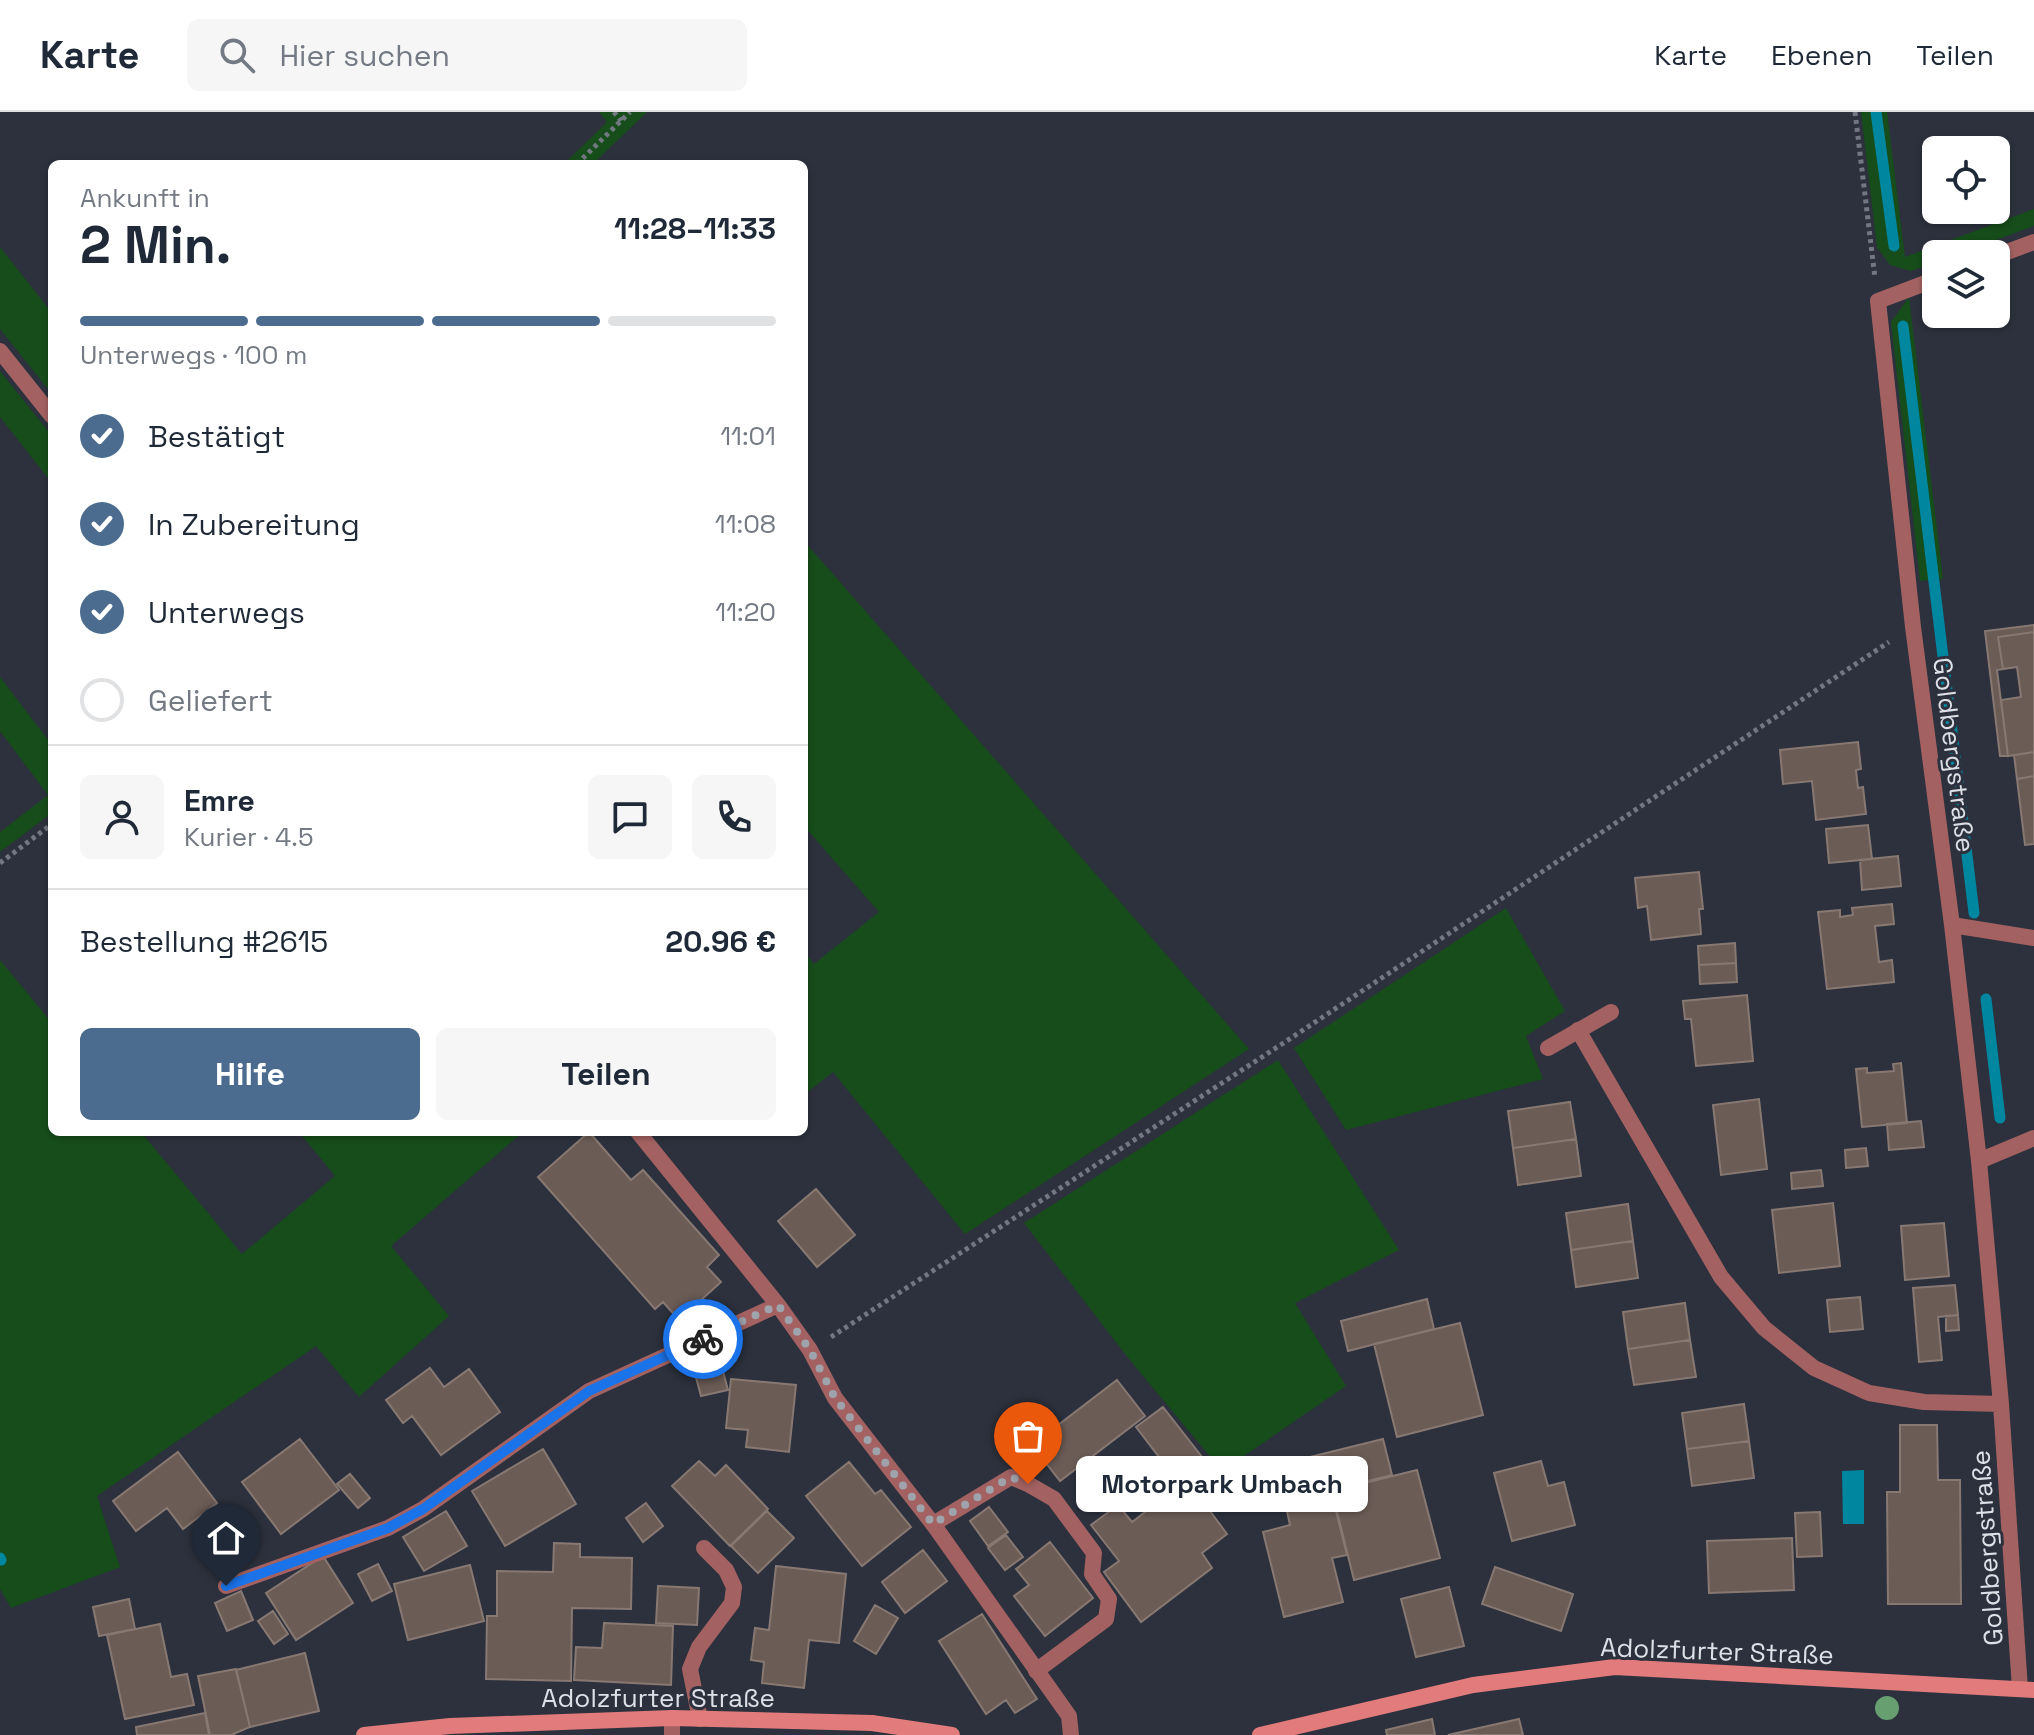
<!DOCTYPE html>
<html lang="de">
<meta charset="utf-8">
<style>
:root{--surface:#fff;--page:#f6f6f7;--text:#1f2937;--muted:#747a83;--line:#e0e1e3;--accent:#4b6c8f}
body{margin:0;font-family:"Space Grotesk",sans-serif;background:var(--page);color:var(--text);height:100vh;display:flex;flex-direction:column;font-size:30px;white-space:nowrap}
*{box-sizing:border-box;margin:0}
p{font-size:26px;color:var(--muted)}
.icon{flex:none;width:44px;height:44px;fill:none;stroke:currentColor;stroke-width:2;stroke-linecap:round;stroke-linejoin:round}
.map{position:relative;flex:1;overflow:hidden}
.details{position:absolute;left:48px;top:48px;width:760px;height:976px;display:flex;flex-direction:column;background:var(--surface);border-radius:12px;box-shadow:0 2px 6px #0004}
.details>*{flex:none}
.controls{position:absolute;left:1922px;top:24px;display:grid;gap:16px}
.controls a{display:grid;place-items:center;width:88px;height:88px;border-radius:12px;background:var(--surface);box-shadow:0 2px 6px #0004;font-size:40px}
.pin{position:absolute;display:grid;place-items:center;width:68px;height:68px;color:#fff;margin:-82px -34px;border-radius:50% 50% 50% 0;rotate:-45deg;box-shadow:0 0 8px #0007}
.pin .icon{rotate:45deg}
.courier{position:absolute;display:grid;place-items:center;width:80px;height:80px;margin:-40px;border:6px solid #1a73e8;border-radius:50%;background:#fff;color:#222;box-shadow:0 2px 10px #0007}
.bubble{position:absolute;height:56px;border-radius:12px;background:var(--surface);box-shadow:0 2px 6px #0004;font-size:26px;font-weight:700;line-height:56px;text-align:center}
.head em{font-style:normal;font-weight:700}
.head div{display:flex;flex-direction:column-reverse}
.head{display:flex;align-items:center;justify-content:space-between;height:136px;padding:0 32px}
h1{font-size:52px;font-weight:700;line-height:60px}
.bar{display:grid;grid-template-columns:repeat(4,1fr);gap:12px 8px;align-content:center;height:96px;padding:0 32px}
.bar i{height:10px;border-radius:6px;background:var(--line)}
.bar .selected{background:var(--accent)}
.bar p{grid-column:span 4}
.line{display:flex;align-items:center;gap:20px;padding:0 32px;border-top:2px solid var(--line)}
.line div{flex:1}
.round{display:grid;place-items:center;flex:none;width:84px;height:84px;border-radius:12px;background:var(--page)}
ol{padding:0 32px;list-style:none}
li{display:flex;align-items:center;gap:24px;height:88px}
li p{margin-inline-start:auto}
li .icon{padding:8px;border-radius:50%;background:var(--accent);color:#fff;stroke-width:4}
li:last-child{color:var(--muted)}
li i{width:44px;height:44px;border:4px solid var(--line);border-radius:50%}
.cta{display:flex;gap:16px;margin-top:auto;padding:16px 32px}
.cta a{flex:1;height:92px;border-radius:12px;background:var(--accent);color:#fff;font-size:32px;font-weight:700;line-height:92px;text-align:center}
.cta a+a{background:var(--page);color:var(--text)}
header{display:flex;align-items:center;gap:48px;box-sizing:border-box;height:112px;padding:0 40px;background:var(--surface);border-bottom:2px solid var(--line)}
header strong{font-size:38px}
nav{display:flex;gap:44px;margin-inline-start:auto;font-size:28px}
.search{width:560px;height:72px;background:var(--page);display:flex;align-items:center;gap:20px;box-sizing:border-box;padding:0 28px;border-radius:12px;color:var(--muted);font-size:30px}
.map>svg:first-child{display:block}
.green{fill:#164d1a}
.water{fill:#0087a0}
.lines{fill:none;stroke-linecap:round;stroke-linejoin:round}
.stream{stroke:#0087a0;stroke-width:11}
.building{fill:#6b5c56;stroke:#887872;stroke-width:2}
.path{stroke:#727781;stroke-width:5;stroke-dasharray:4 4;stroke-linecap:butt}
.lane{stroke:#a36261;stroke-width:16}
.street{stroke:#a36261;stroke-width:16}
.secondary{stroke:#e27b7b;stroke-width:16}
.tree{fill:#679f70}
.done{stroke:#9fa3ac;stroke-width:8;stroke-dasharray:0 14.4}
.route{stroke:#1a73e8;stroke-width:10}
.labels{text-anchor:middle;stroke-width:6;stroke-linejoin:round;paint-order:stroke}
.street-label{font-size:26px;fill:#dde0e7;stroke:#2c313d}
</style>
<header>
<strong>Karte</strong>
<div class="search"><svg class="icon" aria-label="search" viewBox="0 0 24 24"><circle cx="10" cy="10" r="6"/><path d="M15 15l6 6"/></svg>Hier suchen</div>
<nav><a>Karte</a><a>Ebenen</a><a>Teilen</a></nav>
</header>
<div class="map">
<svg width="2034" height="1623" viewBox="0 0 2034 1623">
<rect width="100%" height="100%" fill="#2c313d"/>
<path class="green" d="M599 0H647L593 52H564L607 10Z
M1861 0H1887L1905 145 2034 97V114L1958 142H1936V150L1911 159 1890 153 1877 135Z
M0 135 52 201V282L0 217Z
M1909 185 1943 467 1920 469 1891 210Z
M0 259 52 324V371L0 305Z
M804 429 1249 937 965 1122 833 960 804 983V840L814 852 879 800 804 714Z
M0 565 52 633V701L0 740V720L48 683 0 619Z
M1506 796 1565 899 1526 924 1543 967 1346 1018 1294 936Z
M0 848 52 911V1020H141L242 1142 335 1064 299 1020H523L391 1134 449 1204 359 1285 316 1234 97 1384 120 1455 11 1496 0 1477Z
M1278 948 1399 1138 1295 1191 1346 1274 1222 1359 1129 1247 1024 1111Z"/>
<path class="water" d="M1864 1358V1412H1843L1842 1359Z"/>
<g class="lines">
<path class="stream" d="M1876 0 1894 134
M1903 214 1974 801
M1986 887 2000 1006
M0 1446 1 1448"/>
</g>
<path class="building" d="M2034 513V520L1998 525 2003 557 1997 558 2008 644H2000L1985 519Z
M2034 520V640L2008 644 2001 588 2021 585 2017 555 2003 557 1998 525Z
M1858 630 1861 657 1856 658 1858 676 1863 675 1866 702 1816 708 1812 669 1783 672 1780 638Z
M2034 640V664L2017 667 2014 643Z
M2034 664V732L2025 733 2017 667Z
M1868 713 1872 747 1829 751 1826 717Z
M1898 744 1901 774 1862 778 1860 748Z
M1699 760 1703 797H1699L1701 822 1651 828 1647 794 1638 796 1635 766Z
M1892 792 1894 812 1875 814 1879 850 1892 848 1894 870 1827 877 1818 800 1840 798V805L1853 803 1852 796Z
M1735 831 1736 851 1699 853 1698 834Z
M1736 851 1737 870 1700 872 1699 853Z
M1747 883 1753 949 1696 954 1691 907H1685L1683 889Z
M1901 951 1907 1011 1862 1015 1856 957 1867 956V961L1894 959 1893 952Z
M1759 987 1767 1057 1721 1063 1713 993Z
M1570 990 1576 1027 1513 1036 1508 999Z
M1921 1009 1924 1035 1889 1038 1887 1012Z
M589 1020 631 1068 643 1058 719 1143 707 1155 721 1170 679 1208 663 1190 655 1197 538 1065Z
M1576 1027 1581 1064 1518 1073 1513 1036Z
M1866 1036 1868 1054 1846 1056 1845 1038Z
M1821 1058 1823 1074 1792 1077 1791 1061Z
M816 1077 855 1123 817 1155 778 1109Z
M1833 1091 1840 1154 1779 1161 1772 1098Z
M1628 1092 1633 1129 1571 1138 1566 1101Z
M1944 1111 1949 1164 1905 1168 1901 1114Z
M1633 1129 1638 1166 1576 1175 1571 1138Z
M1955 1173 1958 1203 1938 1205 1942 1248 1919 1250 1913 1176Z
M1860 1185 1863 1217 1830 1220 1827 1188Z
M1427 1187 1434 1217 1348 1239 1341 1209Z
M1685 1191 1690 1228 1628 1237 1623 1200Z
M1958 1203 1959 1218 1946 1219V1204Z
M1460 1211 1483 1303 1397 1325 1374 1232Z
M1690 1228 1696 1265 1634 1273 1628 1237Z
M719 1244 728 1278 701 1284 692 1251Z
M430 1256 444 1275 469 1257 500 1300 441 1343 412 1304 403 1311 386 1288Z
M731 1267 796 1273 789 1340 746 1335 748 1318 726 1316Z
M1117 1268 1145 1304 1060 1369 1032 1333Z
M1744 1292 1749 1329 1687 1337 1682 1301Z
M1163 1295 1206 1350 1179 1371 1136 1315Z
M1900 1313H1937L1938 1368H1960L1961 1492H1888L1887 1380H1900Z
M300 1327 339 1378 281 1422 242 1370Z
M1383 1327 1392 1363 1319 1381 1310 1345Z
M1749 1329 1754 1366 1692 1374 1687 1337Z
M543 1337 576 1392 505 1434 472 1379Z
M178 1340 217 1391 183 1417 167 1396 136 1419 113 1389Z
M699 1349 715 1364 726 1353 768 1397 730 1434 672 1374Z
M1541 1349 1548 1374 1564 1370 1575 1413 1512 1429 1494 1361Z
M849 1350 875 1382 881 1378 911 1415 862 1454 806 1384Z
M1417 1358 1440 1446 1354 1468 1332 1379Z
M350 1362 370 1386 358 1396 337 1372Z
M1187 1368 1227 1422 1202 1441 1212 1456 1141 1510 1104 1460 1119 1449 1091 1413 1118 1393 1132 1410Z
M1331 1379 1347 1443 1332 1446 1343 1490 1284 1505 1263 1420 1290 1413 1285 1390Z
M646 1391 663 1414 643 1430 626 1406Z
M989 1395 1008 1420 988 1434 970 1409Z
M446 1399 467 1434 424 1459 403 1425Z
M767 1399 794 1426 758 1461 731 1434Z
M1820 1400 1822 1444 1797 1445 1795 1401Z
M1006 1423 1023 1445 1005 1458 988 1436Z
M1792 1426 1794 1478 1709 1481 1707 1429Z
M1050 1430 1093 1486 1045 1524 1014 1484 1029 1473 1016 1457Z
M554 1431 580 1432V1445L632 1446 631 1497 572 1496 571 1569 486 1567 487 1504H497V1459L553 1460Z
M923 1438 947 1469 905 1501 882 1470Z
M323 1444 353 1491 296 1528 266 1481Z
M378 1452 392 1479 372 1489 358 1462Z
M470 1453 484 1509 408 1528 394 1472Z
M776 1454 846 1462 839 1531 809 1528 804 1576 762 1571 764 1550 751 1548 755 1516 769 1518Z
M1495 1455 1573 1482 1561 1519 1482 1492Z
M658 1474 699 1476 697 1513 656 1511Z
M1449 1475 1464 1534 1416 1545 1401 1487Z
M241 1479 253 1508 227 1519 215 1491Z
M129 1487 135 1517 99 1524 93 1495Z
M875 1493 898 1506 876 1542 854 1529Z
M273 1499 288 1522 274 1532 258 1509Z
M982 1502 1037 1587 1015 1601 1006 1588 986 1602 939 1529Z
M604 1511 673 1514 671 1573 574 1568 576 1535 602 1536Z
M160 1512 171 1565 187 1562 194 1593 125 1607 107 1523Z
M305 1541 319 1599 250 1615 236 1558Z
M236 1557 250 1615 231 1623H210L198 1564Z
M205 1601 209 1623H137L136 1615Z
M1432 1607 1435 1623H1387L1386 1618Z
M1519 1607 1523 1623H1448Z"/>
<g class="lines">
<path class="path" d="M614 0 621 9
M1855 0 1875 166
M577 52 630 0
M0 751 52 712
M831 1225 1282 932 1889 530"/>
<path class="lane" d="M1548 936 1611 900
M933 1412 1011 1365 1028 1372 1054 1387 1094 1441 1092 1462 1109 1487 1106 1507 1036 1559
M700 1607 690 1557 699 1535 732 1491 734 1475 726 1458 704 1436"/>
<path class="street" d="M1996 144 2034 130
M1936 167 1878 189 1913 515 1952 813 1979 1049 2001 1292 2020 1577
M0 239 52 304
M1952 813 2034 826
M1578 918 1721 1165 1764 1216 1814 1256 1869 1281 1924 1290 2001 1292
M638 1020 778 1193 810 1238 835 1286 933 1412 1069 1604 1071 1623
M1979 1049 2034 1026
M226 1474 388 1416 423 1397 589 1279 778 1193
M672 1623V1606"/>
<path class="secondary" d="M364 1623 450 1614 672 1606 872 1611 952 1623
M1260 1623 1473 1573 1615 1555 2034 1578"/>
</g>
<circle class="tree" cx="1887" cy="1596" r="12"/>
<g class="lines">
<path class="done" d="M703 1227 778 1193 810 1238 835 1286 933 1412 1011 1365 1028 1372"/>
<path class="route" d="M226 1474 388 1416 423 1397 589 1279 703 1227"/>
</g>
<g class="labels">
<g class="street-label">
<text transform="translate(1954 643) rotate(83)" y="9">Goldbergstraße</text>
<text transform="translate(1987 1436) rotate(-94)" y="9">Goldbergstraße</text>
<text transform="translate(1717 1539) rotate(2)" y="9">Adolzfurter Straße</text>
<text x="658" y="1595">Adolzfurter Straße</text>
</g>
</g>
</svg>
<div class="controls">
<a><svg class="icon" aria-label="locate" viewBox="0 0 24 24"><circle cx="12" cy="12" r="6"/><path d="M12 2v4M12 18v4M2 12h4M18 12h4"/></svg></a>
<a><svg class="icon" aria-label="layers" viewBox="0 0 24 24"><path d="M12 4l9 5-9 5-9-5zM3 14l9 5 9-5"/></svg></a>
</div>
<div class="pin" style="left:1028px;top:1372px;background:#ea580c"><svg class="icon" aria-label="bag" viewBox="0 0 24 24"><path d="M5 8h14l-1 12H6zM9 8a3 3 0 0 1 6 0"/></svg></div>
<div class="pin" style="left:226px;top:1474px;background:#1f2937"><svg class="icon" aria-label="home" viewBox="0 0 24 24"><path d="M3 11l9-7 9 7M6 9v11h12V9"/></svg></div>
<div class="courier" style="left:703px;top:1227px"><svg class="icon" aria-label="bike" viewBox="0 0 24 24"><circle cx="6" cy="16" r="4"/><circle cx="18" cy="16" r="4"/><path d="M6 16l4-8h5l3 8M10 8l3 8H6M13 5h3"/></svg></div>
<div class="bubble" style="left:1076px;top:1344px;width:292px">Motorpark Umbach</div>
<section class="details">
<div class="head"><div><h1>2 Min.</h1><p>Ankunft in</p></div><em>11:28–11:33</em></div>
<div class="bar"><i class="selected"></i><i class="selected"></i><i class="selected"></i><i></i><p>Unterwegs · 100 m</p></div>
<ol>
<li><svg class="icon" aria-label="check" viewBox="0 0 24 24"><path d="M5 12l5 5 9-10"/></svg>Bestätigt<p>11:01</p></li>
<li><svg class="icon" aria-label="check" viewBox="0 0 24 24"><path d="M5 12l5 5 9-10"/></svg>In Zubereitung<p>11:08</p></li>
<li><svg class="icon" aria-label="check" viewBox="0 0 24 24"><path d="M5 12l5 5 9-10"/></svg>Unterwegs<p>11:20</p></li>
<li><i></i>Geliefert</li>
</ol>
<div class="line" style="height:144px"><a class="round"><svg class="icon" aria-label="person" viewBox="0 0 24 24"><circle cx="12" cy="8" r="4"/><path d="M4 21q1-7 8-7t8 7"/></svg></a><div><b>Emre</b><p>Kurier · 4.5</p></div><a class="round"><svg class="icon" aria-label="chat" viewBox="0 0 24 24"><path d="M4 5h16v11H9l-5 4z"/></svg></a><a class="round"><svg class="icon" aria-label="phone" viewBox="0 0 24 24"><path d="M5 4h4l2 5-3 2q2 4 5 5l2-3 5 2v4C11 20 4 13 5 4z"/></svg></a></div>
<div class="line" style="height:104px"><div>Bestellung #2615</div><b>20.96 €</b></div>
<div class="cta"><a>Hilfe</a><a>Teilen</a></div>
</section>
</div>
